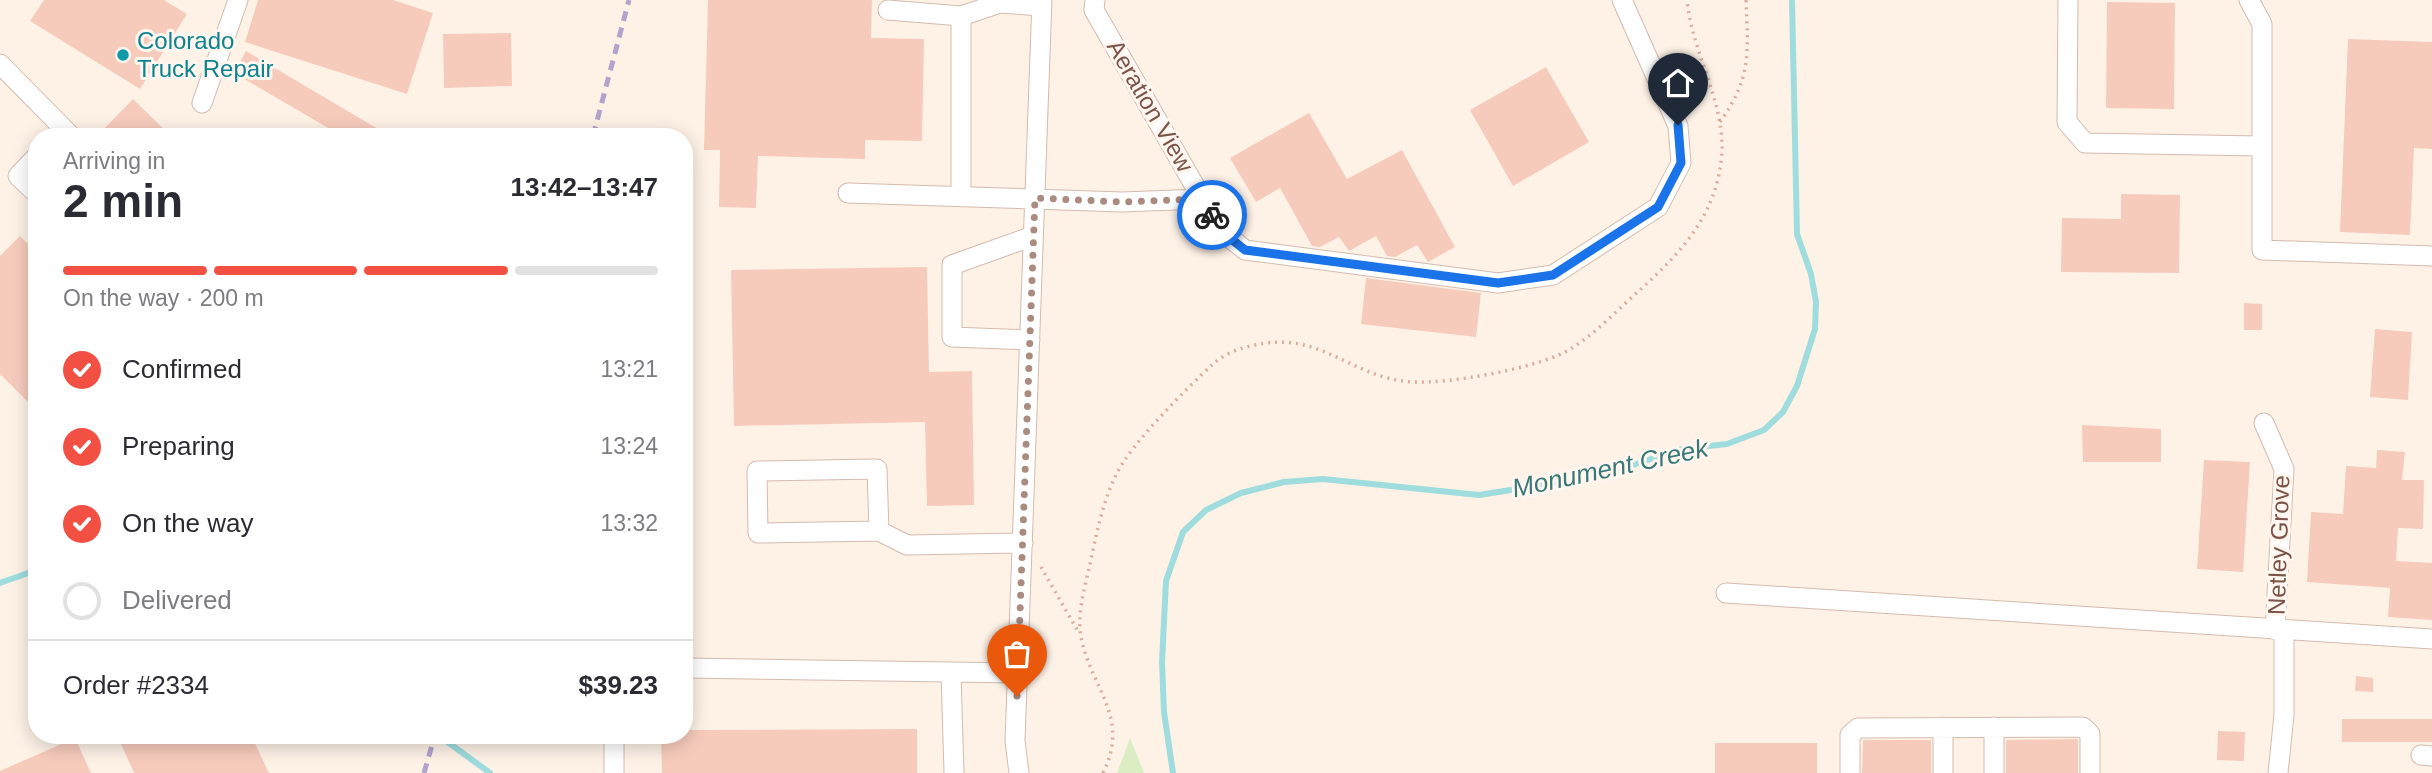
<!DOCTYPE html>
<meta charset="utf-8">
<style>
:root{--surface:#fff;--page:#f7f7f7;--text:#2b2b33;--muted:#7c7c81;--line:#e1e1e2;--accent:#f25042}
body{margin:0;font-family:Helvetica,sans-serif;background:var(--page);color:var(--text);height:100vh;display:flex;flex-direction:column;font-size:26px;white-space:nowrap}
*{box-sizing:border-box;margin:0}
p{font-size:23px;color:var(--muted)}
.icon{flex:none;width:38px;height:38px;fill:none;stroke:currentColor;stroke-width:2;stroke-linecap:round;stroke-linejoin:round}
.map{position:relative;flex:1;overflow:hidden}
.drawer{position:absolute;left:28px;top:128px;width:665px;height:616px;display:flex;flex-direction:column;background:var(--surface);border-radius:28px;box-shadow:0 4px 18px #0003}
.drawer>*{flex:none}
.pin{position:absolute;display:grid;place-items:center;width:60px;height:60px;color:#fff;margin:-72px -30px;border-radius:50% 50% 50% 0;rotate:-45deg;box-shadow:0 0 7px #0007}
.pin .icon{rotate:45deg}
.courier{position:absolute;display:grid;place-items:center;width:70px;height:70px;margin:-35px;border:5px solid #1a73e8;border-radius:50%;background:#fff;color:#222;box-shadow:0 2px 9px #0007}
.headline em{font-style:normal;font-weight:800}
.headline div{display:flex;flex-direction:column-reverse}
.headline{display:flex;align-items:center;justify-content:space-between;height:119px;padding:0 35px}
h1{font-size:46px;font-weight:800;line-height:52px}
.bar{display:grid;grid-template-columns:repeat(4,1fr);gap:10px 7px;align-content:center;height:84px;padding:0 35px}
.bar i{height:9px;border-radius:5px;background:var(--line)}
.bar .selected{background:var(--accent)}
.bar p{grid-column:span 4}
.line{display:flex;align-items:center;gap:18px;padding:0 35px;border-top:2px solid var(--line)}
.line div{flex:1}
ol{padding:0 35px;list-style:none}
li{display:flex;align-items:center;gap:21px;height:77px}
li p{margin-inline-start:auto}
li .icon{padding:7px;border-radius:50%;background:var(--accent);color:#fff;stroke-width:4}
li:last-child{color:var(--muted)}
li i{width:38px;height:38px;border:4px solid var(--line);border-radius:50%}
.map>svg:first-child{display:block}
.green{fill:#dbeec3}
.lines{fill:none;stroke-linecap:round;stroke-linejoin:round}
.stream{stroke:#9edcdd;stroke-width:6}
.building{fill:#f6cbbc}
.minor-casing{stroke:#d4baae;stroke-width:21}
.path{stroke:#dcad9e;stroke-width:3.5;stroke-dasharray:2 5;stroke-linecap:butt}
.minor{stroke:#fff;stroke-width:19}
.rail{stroke:#b2a3ca;stroke-width:5;stroke-dasharray:10 7;stroke-linecap:butt}
.done{stroke:#a98b80;stroke-width:7;stroke-dasharray:0 12.6}
.route{stroke:#1a73e8;stroke-width:9}
.culture-dot{fill:#0f9aa8;stroke:#fff6ef;stroke-width:2.5}
.labels{text-anchor:middle;stroke-width:6;stroke-linejoin:round;paint-order:stroke}
.culture-label{font-size:24px;fill:#0d838f;stroke:#fff6ef;text-anchor:start}
.street-label{font-size:24px;fill:#7b5348;stroke:#fff6ef}
.water-label{font-size:26px;font-style:italic;fill:#387879;stroke:#fff6ef}
</style>
<div class="map">
<svg width="2432" height="773" viewBox="0 0 2432 773">
<rect width="100%" height="100%" fill="#fef2e7"/>
<path class="green" d="M1130 738 1144 773H1117Z"/>
<g class="lines">
<path class="stream" d="M0 583 37 570
M438 735 490 773
M1173 773 1164 712 1162 662 1166 581 1183 532 1206 510 1241 493 1284 482 1323 479 1479 495 1600 476 1681 449 1727 444 1764 430 1783 412 1797 386 1815 329 1816 302 1811 274 1797 234 1792 0"/>
</g>
<path class="building" d="M44 0H164L187 14 140 89 30 21Z
M258 0H393L433 13 407 94 245 42Z
M708 0H872L871 38 924 39 922 141 865 140V159L758 156 756 208 719 207 720 150H704Z
M2107 2 2175 3 2174 109 2106 108Z
M511 33 512 86 444 88 443 34Z
M2348 39 2432 42V149L2414 148 2410 235 2340 232Z
M246 51 390 136H342L234 73Z
M1546 67 1589 142 1513 186 1470 110Z
M133 99 171 136H97Z
M1309 113 1347 179 1402 150 1455 247 1428 262 1417 245 1395 257 1387 256 1376 236 1349 251 1339 237 1320 247 1312 246 1280 188 1256 202 1230 158Z
M2121 194 2180 195 2179 273 2061 272 2062 218 2121 219Z
M20 236 37 253V411L0 374V256Z
M927 267 929 372 972 371 974 505 927 506 925 422 734 426 731 270Z
M1366 278 1481 293 1476 337 1361 324Z
M2244 303 2262 304V330H2244Z
M2375 329 2412 332 2408 400 2370 397Z
M2082 425 2161 429V462H2083Z
M2377 450 2405 452 2402 480H2424L2423 529 2398 528 2396 561 2432 563V620L2388 617 2390 588 2307 582 2311 512 2343 514 2346 466 2376 468Z
M2204 460 2250 462 2243 572 2197 569Z
M2356 676 2373 678V692L2355 691Z
M2342 719H2432V742H2342Z
M917 729V773H662L661 735H684V730Z
M2218 731 2245 732 2244 761 2217 760Z
M117 735H251L269 773H134Z
M75 738 91 773H0V771Z
M2078 739V773H2006V740Z
M1931 740V773H1862L1863 740Z
M1715 743H1817V773H1715Z"/>
<g class="lines">
<g class="minor-casing">
<path id="minor" d="M1095 0 1094 10 1220 230 1245 250 1498 283 1553 275 1658 207 1681 163 1678 126 1622 0
M2068 0 2067 122 2085 143 2260 146
M2249 0 2262 24V250L2432 256
M888 10 961 16V197
M961 16 1000 3 1042 6
M0 64 71 136
M202 103 238 0
M37 156 18 176 37 194
M848 193 1122 202 1202 199
M1030 340 952 337V265L1033 236
M2264 423 2284 469 2275 630
M879 531 877 469 757 471 758 533 879 531 907 545 1023 543
M1726 593 2432 639
M684 668 1019 673
M951 673 954 773
M1943 727V773
M2421 755 2432 756
M614 773V735
M1019 773 1015 741 1042 0
M1850 773V735L1858 728 2083 727 2090 734V773
M1994 773V727
M2278 773 2284 715V630"/>
</g>
<path class="path" d="M1720 122C1752 77 1748 53 1746 0
M1041 567 1079 633
M1103 773C1131 717 1091 689 1081 637 1077 616 1084 589 1089 569 1096 536 1102 503 1117 473 1131 444 1187 388 1212 365 1222 355 1237 349 1251 346 1320 328 1349 378 1412 382 1448 384 1532 369 1565 352 1593 337 1618 309 1642 288 1684 250 1718 212 1722 152 1724 100 1692 52 1687 0"/>
<use href="#minor" class="minor"/>
<path class="rail" d="M593 136 629 0
M424 773 435 735"/>
</g>
<g class="lines">
<path class="done" d="M1017 696 1035 198 1122 202 1202 199 1212 215"/>
<path class="route" d="M1212 215 1220 230 1245 250 1498 283 1553 275 1658 207 1681 163 1678 125"/>
</g>
<circle class="culture-dot" cx="123" cy="55" r="7"/>
<g class="labels">
<g class="culture-label">
<text x="137" y="49">Colorado<tspan x="137" dy="28">Truck Repair</tspan></text>
</g>
<g class="street-label">
<text transform="translate(1150 106) rotate(60)" y="8">Aeration View</text>
<text transform="translate(2279 545) rotate(-88)" y="8">Netley Grove</text>
</g>
<g class="water-label">
<text transform="translate(1610 468) rotate(-12)" y="9">Monument Creek</text>
</g>
</g>
</svg>
<div class="pin" style="left:1017px;top:696px;background:#ea580c"><svg class="icon" aria-label="bag" viewBox="0 0 24 24"><path d="M5 8h14l-1 12H6zM9 8a3 3 0 0 1 6 0"/></svg></div>
<div class="pin" style="left:1678px;top:125px;background:#1f2937"><svg class="icon" aria-label="home" viewBox="0 0 24 24"><path d="M3 11l9-7 9 7M6 9v11h12V9"/></svg></div>
<div class="courier" style="left:1212px;top:215px"><svg class="icon" aria-label="bike" viewBox="0 0 24 24"><circle cx="6" cy="16" r="4"/><circle cx="18" cy="16" r="4"/><path d="M6 16l4-8h5l3 8M10 8l3 8H6M13 5h3"/></svg></div>
<section class="drawer">
<div class="headline"><div><h1>2 min</h1><p>Arriving in</p></div><em>13:42–13:47</em></div>
<div class="bar"><i class="selected"></i><i class="selected"></i><i class="selected"></i><i></i><p>On the way · 200 m</p></div>
<ol>
<li><svg class="icon" aria-label="check" viewBox="0 0 24 24"><path d="M5 12l5 5 9-10"/></svg>Confirmed<p>13:21</p></li>
<li><svg class="icon" aria-label="check" viewBox="0 0 24 24"><path d="M5 12l5 5 9-10"/></svg>Preparing<p>13:24</p></li>
<li><svg class="icon" aria-label="check" viewBox="0 0 24 24"><path d="M5 12l5 5 9-10"/></svg>On the way<p>13:32</p></li>
<li><i></i>Delivered</li>
</ol>
<div class="line" style="height:91px"><div>Order #2334</div><b>$39.23</b></div>
</section>
</div>
